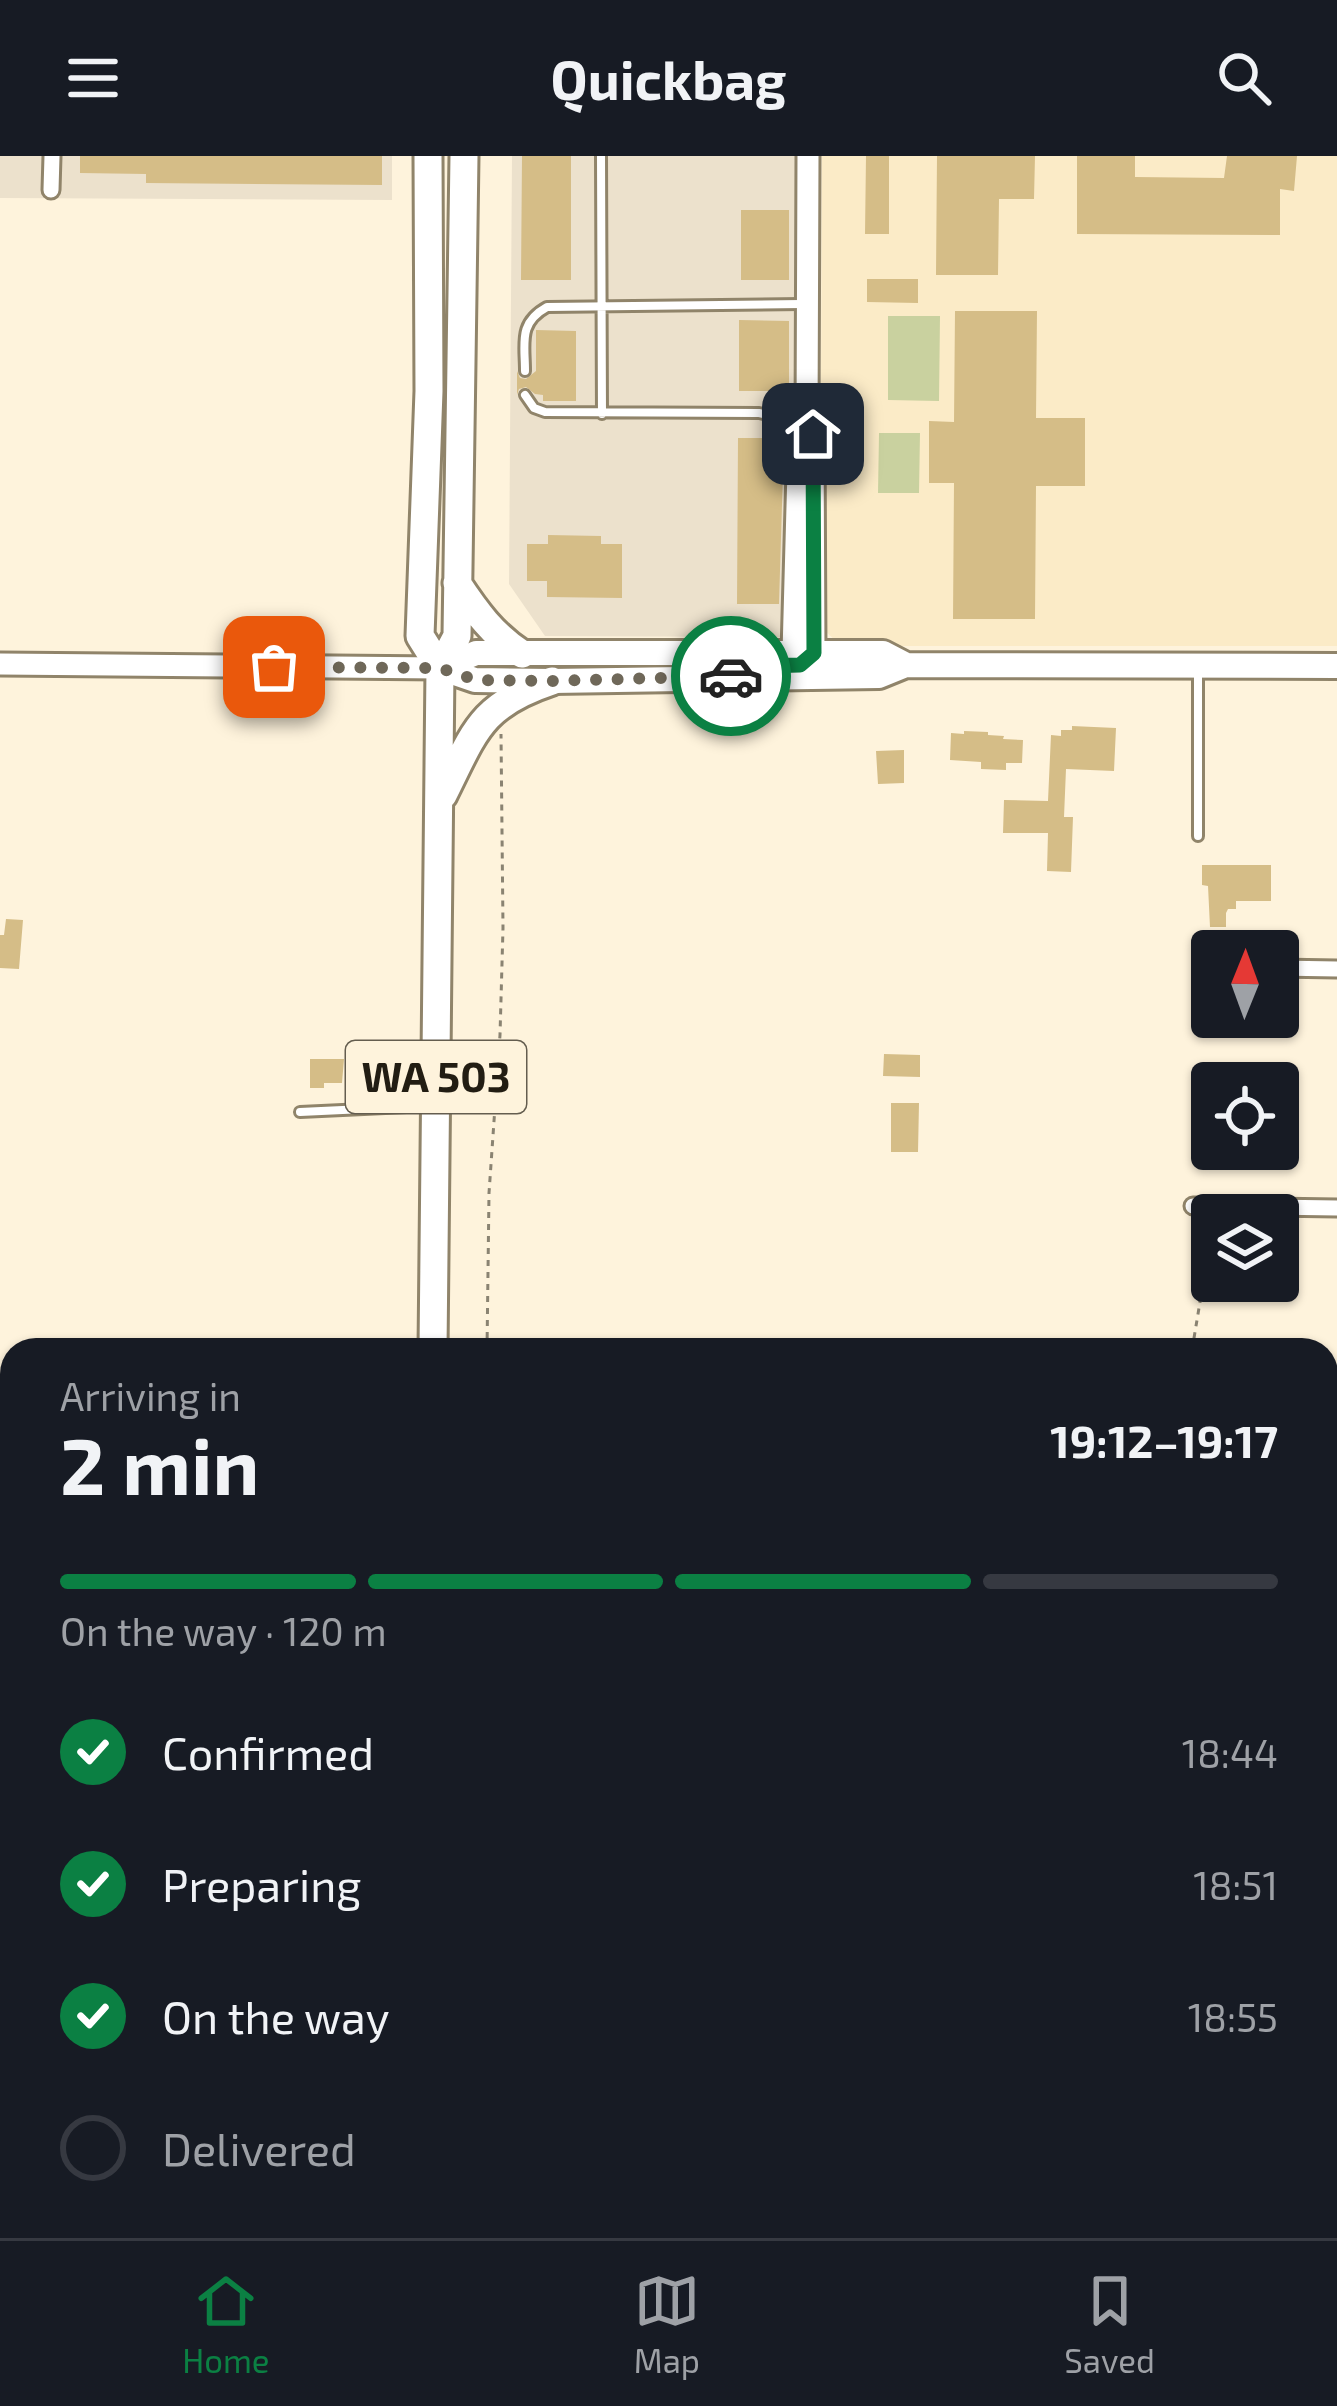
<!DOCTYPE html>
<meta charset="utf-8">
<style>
:root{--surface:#171b24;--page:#20242c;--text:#f1f3f6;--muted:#9ea1a6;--line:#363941;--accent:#0b8043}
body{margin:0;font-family:"Exo 2",sans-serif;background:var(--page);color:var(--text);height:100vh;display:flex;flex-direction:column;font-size:45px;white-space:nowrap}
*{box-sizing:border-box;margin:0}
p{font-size:39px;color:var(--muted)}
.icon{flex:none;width:66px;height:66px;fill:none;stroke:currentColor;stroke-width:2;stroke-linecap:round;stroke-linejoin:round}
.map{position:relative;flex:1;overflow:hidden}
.details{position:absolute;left:0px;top:1182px;width:1338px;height:900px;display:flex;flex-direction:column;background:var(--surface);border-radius:36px 36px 0 0;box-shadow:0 3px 9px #0004}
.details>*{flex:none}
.needle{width:78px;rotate:1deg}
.buttons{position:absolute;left:1191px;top:774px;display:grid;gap:24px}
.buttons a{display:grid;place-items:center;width:108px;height:108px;border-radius:12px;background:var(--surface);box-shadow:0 3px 9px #0004;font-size:60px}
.pin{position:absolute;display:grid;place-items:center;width:102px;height:102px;color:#fff;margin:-51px;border-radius:24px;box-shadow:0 6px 18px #0006}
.courier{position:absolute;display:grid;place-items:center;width:120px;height:120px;margin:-60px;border:9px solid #0b8043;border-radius:50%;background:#fff;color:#222;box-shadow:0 3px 15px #0007}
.headline em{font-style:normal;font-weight:700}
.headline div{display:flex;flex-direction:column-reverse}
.headline{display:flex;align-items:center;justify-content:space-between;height:204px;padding:0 60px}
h1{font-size:78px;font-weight:700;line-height:90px}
.bar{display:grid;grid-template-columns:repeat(4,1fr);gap:18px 12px;align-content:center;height:144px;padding:0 60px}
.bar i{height:15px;border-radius:9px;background:var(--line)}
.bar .active{background:var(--accent)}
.bar p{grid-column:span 4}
ol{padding:0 60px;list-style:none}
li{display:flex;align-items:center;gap:36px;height:132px}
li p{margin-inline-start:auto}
li .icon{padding:12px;border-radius:50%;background:var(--accent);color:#fff;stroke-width:4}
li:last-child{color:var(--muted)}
li i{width:66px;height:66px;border:6px solid var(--line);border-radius:50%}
header{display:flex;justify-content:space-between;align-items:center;height:156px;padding:0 60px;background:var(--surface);font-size:54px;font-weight:700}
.tab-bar{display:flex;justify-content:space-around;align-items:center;height:168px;border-top:3px solid var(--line);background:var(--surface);font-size:33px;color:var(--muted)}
.tab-bar a{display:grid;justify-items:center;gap:6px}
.tab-bar .active{color:var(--accent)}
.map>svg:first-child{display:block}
.commercial{fill:#ece1cc}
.built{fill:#fbebc7}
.green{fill:#c9d19f}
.building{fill:#d5bd87}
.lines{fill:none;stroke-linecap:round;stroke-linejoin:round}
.lane-casing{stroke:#90846a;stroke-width:14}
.street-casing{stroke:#90846a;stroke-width:21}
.secondary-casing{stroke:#90846a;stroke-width:27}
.primary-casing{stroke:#90846a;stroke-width:30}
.highway-casing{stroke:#90846a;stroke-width:33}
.path{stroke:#8a8372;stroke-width:3;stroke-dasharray:6 6;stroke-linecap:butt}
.lane{stroke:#fff;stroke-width:8}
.street{stroke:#fff;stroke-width:15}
.secondary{stroke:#fff;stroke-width:21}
.primary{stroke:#fff;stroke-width:24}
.highway{stroke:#fff;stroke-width:27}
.done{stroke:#6f6859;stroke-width:12;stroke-dasharray:0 21.6}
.route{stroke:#0b8043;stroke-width:15}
.labels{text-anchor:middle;stroke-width:12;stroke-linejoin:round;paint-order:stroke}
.shield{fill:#fef3dc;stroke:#645d4f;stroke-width:3}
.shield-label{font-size:42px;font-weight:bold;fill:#221d13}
</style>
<header><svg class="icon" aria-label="menu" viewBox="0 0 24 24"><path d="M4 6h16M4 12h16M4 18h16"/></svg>Quickbag<svg class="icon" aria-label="search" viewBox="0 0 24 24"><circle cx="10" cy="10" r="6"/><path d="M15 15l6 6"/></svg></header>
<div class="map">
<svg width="1337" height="2082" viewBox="0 0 1337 2082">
<rect width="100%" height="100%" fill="#fef3dc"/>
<path class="commercial" d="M0 0H392V44L0 42Z
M512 0H798L797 246 787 288 785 481 545 480 509 428Z"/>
<path class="built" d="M822 0H1337V490H841L820 470Z"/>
<path class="green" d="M888 160H940L939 245 888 244Z
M879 277H920L919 337H878Z"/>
<path class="building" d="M80 0H382V29L146 27V18L80 17Z
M522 0H571V124H521Z
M866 0H889V78H865Z
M937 0H1035L1034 43H999L998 119H936Z
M1077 0H1135V21L1224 22 1227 0H1297L1294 35 1280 33V79L1077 78Z
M741 54H789V124H741Z
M867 123H918V147L867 146Z
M955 155H1037L1036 262H1085V330H1036L1035 463H953L954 327H929V265L954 266Z
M739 164 789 165V235H739Z
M536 174 576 175V245H543V239L535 238 526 231 519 233 517 239V215L520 222 526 223 536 215Z
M738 282H784L779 448H737Z
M548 379 601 380V388H622V442L547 441V425H527V388H548Z
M1072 570 1116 572 1114 615 1066 613 1064 661H1073L1071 716 1047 715 1048 677H1003L1004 644 1048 645 1051 579 1061 580V574H1072Z
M964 575 988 576V579L1004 580 1003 583 1023 584 1022 607H1006V614L981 613V606L950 604 951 577 964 578Z
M904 594V627L878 628 876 595Z
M1202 709H1271V745H1236V753H1228L1226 757V771H1210L1208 730 1202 729Z
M6 763 23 764 19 813 0 812V779H4Z
M884 898 920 899V921L883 920Z
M310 903H344L342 927H324V932H310Z
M891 947H919L918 996H891Z"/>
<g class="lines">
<g class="lane-casing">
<path id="lane" d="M601 0 602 258
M525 215C525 187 518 167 547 151L802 148
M525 239 534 252 545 256 759 257 806 267
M1198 680V517
M300 956 428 950"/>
</g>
<g class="street-casing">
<path id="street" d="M51 34 52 0
M1206 811H1212
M1278 812 1337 813
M1193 1050 1337 1052
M1326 1250H1337
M0 1498H12
M1336 1588 1337 1586
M0 1821H12
M6 1977H12
M137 2082V2070"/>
</g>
<g class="secondary-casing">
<path id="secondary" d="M808 0 807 267 813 278 814 497
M793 497 799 277 807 267
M0 508 440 512"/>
</g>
<g class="primary-casing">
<path id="primary" d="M440 512 475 524 552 525 879 520 906 509 1337 510
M440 512 476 497H883L906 509"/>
</g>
<g class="highway-casing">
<path id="highway" d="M428 0 429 235 420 480 440 512
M457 427C476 456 493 479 522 498
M443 639C475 575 480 549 552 525
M433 1194 440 512 457 480 464 0
M424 2082V2070"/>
</g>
<path class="path" d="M487 1194 489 1037 500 879 503 772 501 578
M1192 1194 1200 1146 1193 1106V1065
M471 2082V2070"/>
<use href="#lane" class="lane"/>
<use href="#street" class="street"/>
<use href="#secondary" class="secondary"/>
<use href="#primary" class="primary"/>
<use href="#highway" class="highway"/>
</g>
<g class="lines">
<path class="done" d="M274 511 440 512 476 524 552 525 731 520"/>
<path class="route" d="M731 520 759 510 800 509 814 497 813 278"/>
</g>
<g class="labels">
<rect class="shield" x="346" y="885" width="180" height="72" rx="9"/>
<g class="shield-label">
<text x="436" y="936">WA 503</text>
</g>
</g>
</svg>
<div class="buttons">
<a><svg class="needle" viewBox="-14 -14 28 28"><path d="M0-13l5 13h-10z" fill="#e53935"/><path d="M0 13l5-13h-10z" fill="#9ea1a6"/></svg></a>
<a><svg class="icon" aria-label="locate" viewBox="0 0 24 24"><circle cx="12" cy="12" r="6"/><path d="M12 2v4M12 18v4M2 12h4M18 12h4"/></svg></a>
<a><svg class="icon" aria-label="layers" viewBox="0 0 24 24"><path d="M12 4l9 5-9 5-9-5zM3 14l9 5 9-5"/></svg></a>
</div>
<div class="pin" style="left:274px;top:511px;background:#ea580c"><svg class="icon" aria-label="bag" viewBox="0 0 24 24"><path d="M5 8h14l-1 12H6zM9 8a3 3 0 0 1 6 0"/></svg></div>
<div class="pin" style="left:813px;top:278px;background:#1f2937"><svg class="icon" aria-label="home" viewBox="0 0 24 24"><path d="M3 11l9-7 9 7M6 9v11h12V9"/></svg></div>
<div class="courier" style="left:731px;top:520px"><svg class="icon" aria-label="car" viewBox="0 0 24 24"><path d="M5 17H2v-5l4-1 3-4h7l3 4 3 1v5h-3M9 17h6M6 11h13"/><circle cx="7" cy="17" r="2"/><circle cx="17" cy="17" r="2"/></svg></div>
<section class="details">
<div class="headline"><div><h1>2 min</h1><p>Arriving in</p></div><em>19:12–19:17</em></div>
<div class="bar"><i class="active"></i><i class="active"></i><i class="active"></i><i></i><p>On the way · 120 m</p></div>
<ol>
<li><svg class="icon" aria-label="check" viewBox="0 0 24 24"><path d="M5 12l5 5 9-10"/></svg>Confirmed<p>18:44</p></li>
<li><svg class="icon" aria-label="check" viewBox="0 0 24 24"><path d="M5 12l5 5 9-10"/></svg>Preparing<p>18:51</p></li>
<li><svg class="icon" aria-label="check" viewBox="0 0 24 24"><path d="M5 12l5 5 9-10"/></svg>On the way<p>18:55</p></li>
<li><i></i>Delivered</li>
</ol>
</section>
</div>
<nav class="tab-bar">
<a class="active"><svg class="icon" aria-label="home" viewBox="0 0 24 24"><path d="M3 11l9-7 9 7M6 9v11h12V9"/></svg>Home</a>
<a><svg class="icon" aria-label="map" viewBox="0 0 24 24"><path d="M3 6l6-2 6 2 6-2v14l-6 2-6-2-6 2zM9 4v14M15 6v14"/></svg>Map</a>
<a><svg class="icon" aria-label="saved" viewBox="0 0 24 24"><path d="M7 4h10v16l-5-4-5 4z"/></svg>Saved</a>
</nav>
